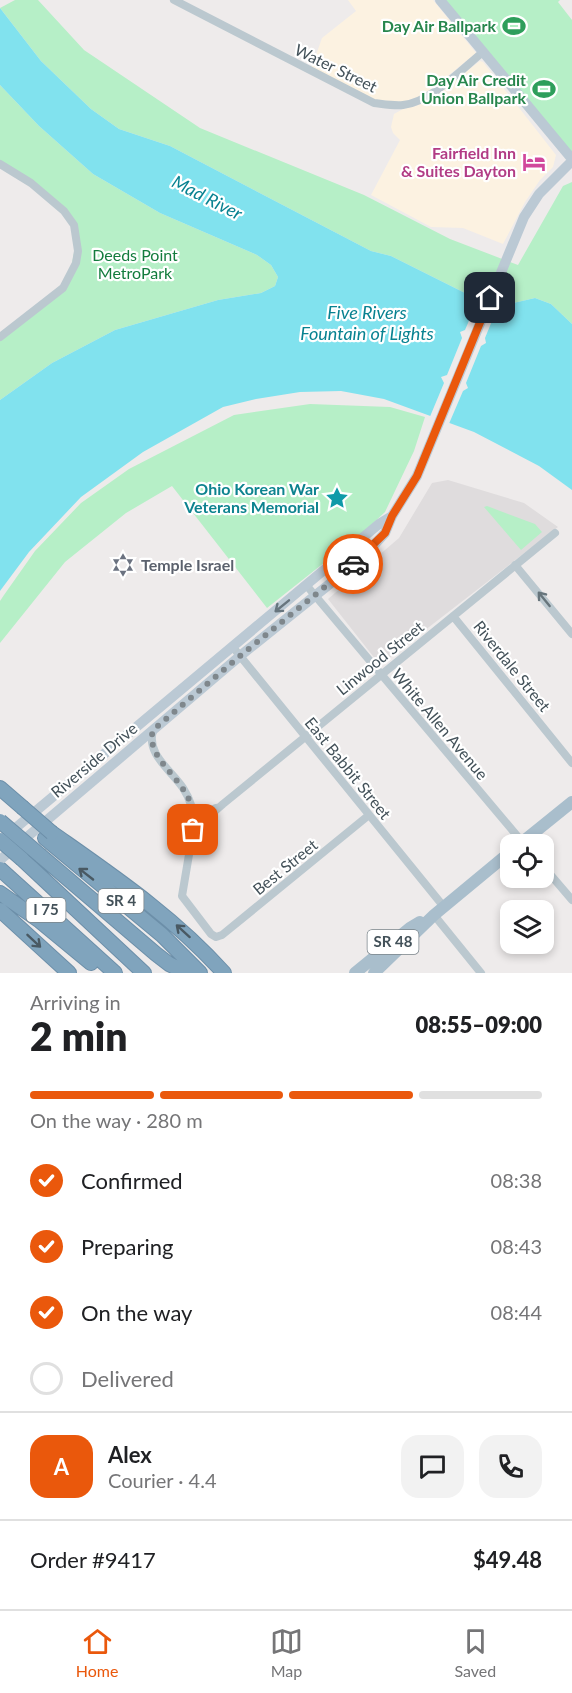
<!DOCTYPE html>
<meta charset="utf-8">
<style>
:root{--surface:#fff;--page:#f2f2f2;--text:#202124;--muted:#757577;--line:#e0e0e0;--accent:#ea580c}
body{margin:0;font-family:Lato,sans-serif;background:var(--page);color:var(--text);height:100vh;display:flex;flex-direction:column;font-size:22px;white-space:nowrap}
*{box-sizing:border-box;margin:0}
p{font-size:20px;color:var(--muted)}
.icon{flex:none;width:33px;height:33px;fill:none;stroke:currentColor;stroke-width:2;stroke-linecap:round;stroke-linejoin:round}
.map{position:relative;height:973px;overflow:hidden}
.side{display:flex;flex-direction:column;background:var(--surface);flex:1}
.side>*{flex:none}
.fabs{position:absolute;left:500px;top:834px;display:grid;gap:12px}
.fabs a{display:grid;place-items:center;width:54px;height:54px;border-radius:12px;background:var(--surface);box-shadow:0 3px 9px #0003;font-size:30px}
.pin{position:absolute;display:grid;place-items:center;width:51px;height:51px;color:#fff;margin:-26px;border-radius:12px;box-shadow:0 3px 9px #0006}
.courier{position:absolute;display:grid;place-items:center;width:60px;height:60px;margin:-30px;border:4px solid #ea580c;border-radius:50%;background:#fff;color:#222;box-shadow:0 2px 8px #0007}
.headline em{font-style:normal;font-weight:800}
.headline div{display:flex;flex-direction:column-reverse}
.headline{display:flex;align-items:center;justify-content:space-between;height:102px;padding:0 30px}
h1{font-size:39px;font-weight:800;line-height:45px}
.bar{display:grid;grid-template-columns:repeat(4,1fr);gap:9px 6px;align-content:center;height:72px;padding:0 30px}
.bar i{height:8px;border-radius:4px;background:var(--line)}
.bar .on{background:var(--accent)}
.bar p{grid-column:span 4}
.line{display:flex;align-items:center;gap:15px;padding:0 30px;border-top:2px solid var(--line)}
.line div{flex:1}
.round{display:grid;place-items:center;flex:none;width:63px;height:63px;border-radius:18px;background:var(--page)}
ol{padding:0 30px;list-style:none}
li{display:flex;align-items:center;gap:18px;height:66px}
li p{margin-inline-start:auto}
li .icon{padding:6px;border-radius:50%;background:var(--accent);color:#fff;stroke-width:4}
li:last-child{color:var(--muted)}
li i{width:33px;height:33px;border:3px solid var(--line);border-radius:50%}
.tab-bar{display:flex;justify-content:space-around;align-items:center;height:84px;border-top:2px solid var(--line);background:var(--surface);font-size:16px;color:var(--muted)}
.tab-bar a{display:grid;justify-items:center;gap:3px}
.tab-bar .on{color:var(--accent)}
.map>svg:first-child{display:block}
.commercial{fill:#fcf2e1}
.education{fill:#dfdcdd}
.green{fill:#b6efc7}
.water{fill:#81e2ee}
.pier{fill:#eeebeb}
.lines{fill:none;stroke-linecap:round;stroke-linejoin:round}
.highway-casing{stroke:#6c8fa9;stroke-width:16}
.street{stroke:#bbc8cf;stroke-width:8}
.secondary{stroke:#bbc9d4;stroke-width:10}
.primary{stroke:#a9becc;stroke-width:12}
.highway{stroke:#80a4bd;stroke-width:14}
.highway-bridge-casing{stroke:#6c8fa9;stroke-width:16;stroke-linecap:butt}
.highway-bridge{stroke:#80a4bd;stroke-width:14}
.oneway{stroke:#67757c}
.oneway2{stroke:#67757e}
.oneway3{stroke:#495963}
.done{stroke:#7f878c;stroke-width:6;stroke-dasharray:0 10.8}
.route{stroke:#ea580c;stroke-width:8}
.labels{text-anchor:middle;stroke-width:4.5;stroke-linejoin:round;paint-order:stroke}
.shield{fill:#fff;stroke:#7b858b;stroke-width:1.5}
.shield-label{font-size:15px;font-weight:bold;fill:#435159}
.leisure-label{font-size:16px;font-weight:bold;fill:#27864d;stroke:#fff;text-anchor:end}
.street-label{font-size:16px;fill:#435159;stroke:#fff}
.hotel-label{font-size:16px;font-weight:bold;fill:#b23c85;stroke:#fff;text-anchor:end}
.park-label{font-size:16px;fill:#137c3d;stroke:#fff}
.culture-label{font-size:16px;font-weight:bold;fill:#0d838f;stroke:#fff;text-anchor:end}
.worship-label{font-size:16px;font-weight:bold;fill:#5b616d;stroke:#fff;text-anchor:start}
.water-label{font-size:18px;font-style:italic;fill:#088291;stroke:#fff}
</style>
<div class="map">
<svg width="572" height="973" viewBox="0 0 572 973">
<rect width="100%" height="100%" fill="#eeebeb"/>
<path class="commercial" d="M348 0H433L476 53 433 88 418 97 403 102 375 100 311 69 322 38 356 11Z
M480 61 483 62 556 155 553 167 540 180 525 202 503 244 463 228 431 227 371 195 400 140 393 133 391 127 394 114 403 109 416 106 437 94Z"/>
<path class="education" d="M448 480 524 503 558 527 380 665 328 599 399 538 432 483Z"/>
<path class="green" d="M15 0H38L84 50 200 128 364 195 450 239 518 265 563 186 572 182V324L551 304 535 298 509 304 469 295 391 256 371 251 170 146 119 129 91 109 41 61 0 8Z
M442 0H560L558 2 572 20V158Z
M0 85 39 126 93 174 160 213 257 255 271 265 278 277 275 286 261 293 218 300 115 330 52 363 0 400V337L69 278 77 238 64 211 0 164Z
M310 404 390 407 425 417 414 451 385 512 368 528 267 608 172 486 126 513 65 562 0 643V601L4 595 35 551 81 503 129 469 234 415Z
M487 506 535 524 542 532 521 550 484 507Z"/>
<path class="water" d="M0 8 41 61 91 109 119 129 170 146 371 251 391 256 469 295 509 304 535 298 551 304 572 324V490L539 466 474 432 384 399 341 391 300 392 256 399 223 407 143 452 81 497 29 552 0 591V400L52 363 115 330 218 300 261 293 275 286 278 277 271 265 257 255 160 213 93 174 39 126 0 85Z"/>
<path class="pier" d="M480 295 501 299 485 338 486 343 481 346 466 383 468 388 463 391 448 426 429 419 444 383 441 377 447 375 462 338 460 332 465 330Z"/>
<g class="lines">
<g class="highway-casing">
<path id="highway" d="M0 788 22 807
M52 833C113 876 174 917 224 973
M45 838 162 935 200 973
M41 856 156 954 169 964 187 973
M22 859 144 973
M0 869 115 973
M0 893 40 921 91 963
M0 910 69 973"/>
</g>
<path class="street" d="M174 0 374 103C383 104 394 106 403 105 431 102 462 69 483 52
M0 164 31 183 64 211 74 225 78 251 76 263 63 288 0 337
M515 565 572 634
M307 586 524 844
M453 616 572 763
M232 646 444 907
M153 731C146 754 171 770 183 788 191 800 194 811 194 825L182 896 211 934 216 937 222 935 369 815
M193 809 209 811 216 808
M193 830 223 804 555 533
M543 866 572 900
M434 915 481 973"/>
<path class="secondary" d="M440 0 572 159
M0 841 379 524 392 516
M0 860 240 656 362 558 385 533 392 516 417 476 524 217 539 194 572 161"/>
<path class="primary" d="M520 844 572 802
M355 973 410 928 420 922
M374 973 434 915 510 852"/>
<use href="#highway" class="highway"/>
<g class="highway-bridge-casing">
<path id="highway-bridge" d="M22 807 52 833
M0 821 41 856
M0 840 22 859"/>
</g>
<use href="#highway-bridge" class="highway-bridge"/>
</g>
<defs><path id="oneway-shaft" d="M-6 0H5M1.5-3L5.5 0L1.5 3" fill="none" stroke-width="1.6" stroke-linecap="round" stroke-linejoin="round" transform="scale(1.5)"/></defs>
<use class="oneway" href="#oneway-shaft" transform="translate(544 599) rotate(-129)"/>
<use class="oneway2" href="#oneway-shaft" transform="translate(282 606) rotate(141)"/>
<g class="oneway3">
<use href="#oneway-shaft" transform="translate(86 874) rotate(-142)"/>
<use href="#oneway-shaft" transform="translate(183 931) rotate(-138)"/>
<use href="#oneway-shaft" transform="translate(34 941) rotate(43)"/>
</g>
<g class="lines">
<path class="done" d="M193 830C202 784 143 764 153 730L240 656 353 564"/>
<path class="route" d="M353 564 385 533 392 516 417 476 490 298"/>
</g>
<defs>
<g id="stadium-bare" transform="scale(1.8)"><path d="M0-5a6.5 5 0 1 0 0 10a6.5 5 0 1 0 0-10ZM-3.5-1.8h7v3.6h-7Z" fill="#2e9e5b" stroke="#fff" stroke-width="2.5" paint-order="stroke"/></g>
<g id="hotel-bare" transform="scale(1.8)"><path d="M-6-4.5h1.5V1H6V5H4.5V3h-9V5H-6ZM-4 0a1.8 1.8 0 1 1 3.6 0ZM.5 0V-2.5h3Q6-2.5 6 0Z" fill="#d1479c" stroke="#fff" stroke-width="2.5" paint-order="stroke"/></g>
<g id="sight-bare" transform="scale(1.8)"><path d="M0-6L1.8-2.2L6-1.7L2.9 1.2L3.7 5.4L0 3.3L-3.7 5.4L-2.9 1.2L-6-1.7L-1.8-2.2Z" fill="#0f9aa8" stroke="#fff" stroke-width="2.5" paint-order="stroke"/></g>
<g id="synagogue-bare" transform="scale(1.8)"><path d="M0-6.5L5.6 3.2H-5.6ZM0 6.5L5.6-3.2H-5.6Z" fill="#6b7280" stroke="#fff" stroke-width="2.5" paint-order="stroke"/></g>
</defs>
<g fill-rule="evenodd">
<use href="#stadium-bare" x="514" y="26"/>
<use href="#stadium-bare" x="544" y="89"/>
<use href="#hotel-bare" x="534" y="162"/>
<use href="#sight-bare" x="337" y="498"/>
<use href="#synagogue-bare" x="123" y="565"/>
</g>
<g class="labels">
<g class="shield">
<rect x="98.5" y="889" width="45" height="24" rx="4.5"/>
<rect x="26.5" y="898" width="39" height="24" rx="4.5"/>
<rect x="367.5" y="930" width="51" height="24" rx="4.5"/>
</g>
<g class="shield-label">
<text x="121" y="906">SR 4</text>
<text x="46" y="915">I 75</text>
<text x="393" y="947">SR 48</text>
</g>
<g class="leisure-label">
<text x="496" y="32">Day Air Ballpark</text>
<text x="526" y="86">Day Air Credit<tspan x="526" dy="18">Union Ballpark</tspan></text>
</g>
<g class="street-label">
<text transform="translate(336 68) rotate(26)" y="6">Water Street</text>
<text transform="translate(380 658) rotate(-39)" y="6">Linwood Street</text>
<text transform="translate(512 666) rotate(51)" y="6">Riverdale Street</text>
<text transform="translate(440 724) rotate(50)" y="6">White Allen Avenue</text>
<text transform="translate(94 760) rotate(-40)" y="6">Riverside Drive</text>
<text transform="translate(348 768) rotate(51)" y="6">East Babbit Street</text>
<text transform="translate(285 867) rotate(-39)" y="6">Best Street</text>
</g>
<g class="hotel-label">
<text x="516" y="159">Fairfield Inn<tspan x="516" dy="18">&amp; Suites Dayton</tspan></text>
</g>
<g class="park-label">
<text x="135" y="261">Deeds Point<tspan x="135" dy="18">MetroPark</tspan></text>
</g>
<g class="culture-label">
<text x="319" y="495">Ohio Korean War<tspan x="319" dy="18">Veterans Memorial</tspan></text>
</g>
<g class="worship-label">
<text x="141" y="571">Temple Israel</text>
</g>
<g class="water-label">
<text transform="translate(207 198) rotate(27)" y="6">Mad River</text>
<text x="367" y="319">Five Rivers<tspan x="367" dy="21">Fountain of Lights</tspan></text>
</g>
</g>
</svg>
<div class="fabs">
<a><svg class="icon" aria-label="locate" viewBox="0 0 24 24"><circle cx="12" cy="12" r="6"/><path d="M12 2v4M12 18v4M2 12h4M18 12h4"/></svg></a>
<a><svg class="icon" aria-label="layers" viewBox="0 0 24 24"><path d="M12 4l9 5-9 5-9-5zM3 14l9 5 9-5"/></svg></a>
</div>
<div class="pin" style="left:193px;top:830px;background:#ea580c"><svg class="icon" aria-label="bag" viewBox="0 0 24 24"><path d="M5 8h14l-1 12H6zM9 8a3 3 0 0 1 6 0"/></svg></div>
<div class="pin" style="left:490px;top:298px;background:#1f2937"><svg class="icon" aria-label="home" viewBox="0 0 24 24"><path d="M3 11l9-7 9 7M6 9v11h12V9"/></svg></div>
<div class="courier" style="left:353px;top:564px"><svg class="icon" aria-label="car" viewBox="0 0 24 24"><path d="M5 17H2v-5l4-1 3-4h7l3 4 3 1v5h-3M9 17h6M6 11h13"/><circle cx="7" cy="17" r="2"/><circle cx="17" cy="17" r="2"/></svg></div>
</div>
<section class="side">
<div class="headline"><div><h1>2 min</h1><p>Arriving in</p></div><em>08:55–09:00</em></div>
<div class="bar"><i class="on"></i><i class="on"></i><i class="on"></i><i></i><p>On the way · 280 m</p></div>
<ol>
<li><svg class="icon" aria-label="check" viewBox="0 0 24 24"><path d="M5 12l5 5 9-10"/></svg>Confirmed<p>08:38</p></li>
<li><svg class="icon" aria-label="check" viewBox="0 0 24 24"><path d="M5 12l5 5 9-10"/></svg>Preparing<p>08:43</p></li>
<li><svg class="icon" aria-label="check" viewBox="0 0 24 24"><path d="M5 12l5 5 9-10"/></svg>On the way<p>08:44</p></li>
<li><i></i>Delivered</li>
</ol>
<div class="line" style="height:108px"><b class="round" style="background:var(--accent);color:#fff">A</b><div><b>Alex</b><p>Courier · 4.4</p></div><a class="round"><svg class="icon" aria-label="chat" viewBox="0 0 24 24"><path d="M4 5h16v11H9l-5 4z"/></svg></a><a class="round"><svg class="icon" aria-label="phone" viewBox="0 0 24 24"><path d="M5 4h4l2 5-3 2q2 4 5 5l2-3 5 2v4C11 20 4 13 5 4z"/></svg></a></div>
<div class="line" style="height:78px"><div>Order #9417</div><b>$49.48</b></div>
</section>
<nav class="tab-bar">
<a class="on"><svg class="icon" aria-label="home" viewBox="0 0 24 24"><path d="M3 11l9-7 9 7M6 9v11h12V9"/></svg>Home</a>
<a><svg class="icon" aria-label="map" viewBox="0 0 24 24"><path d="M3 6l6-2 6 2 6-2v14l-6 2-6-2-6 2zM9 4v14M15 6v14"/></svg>Map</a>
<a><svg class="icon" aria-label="saved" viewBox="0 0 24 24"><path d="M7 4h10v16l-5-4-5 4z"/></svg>Saved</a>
</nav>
